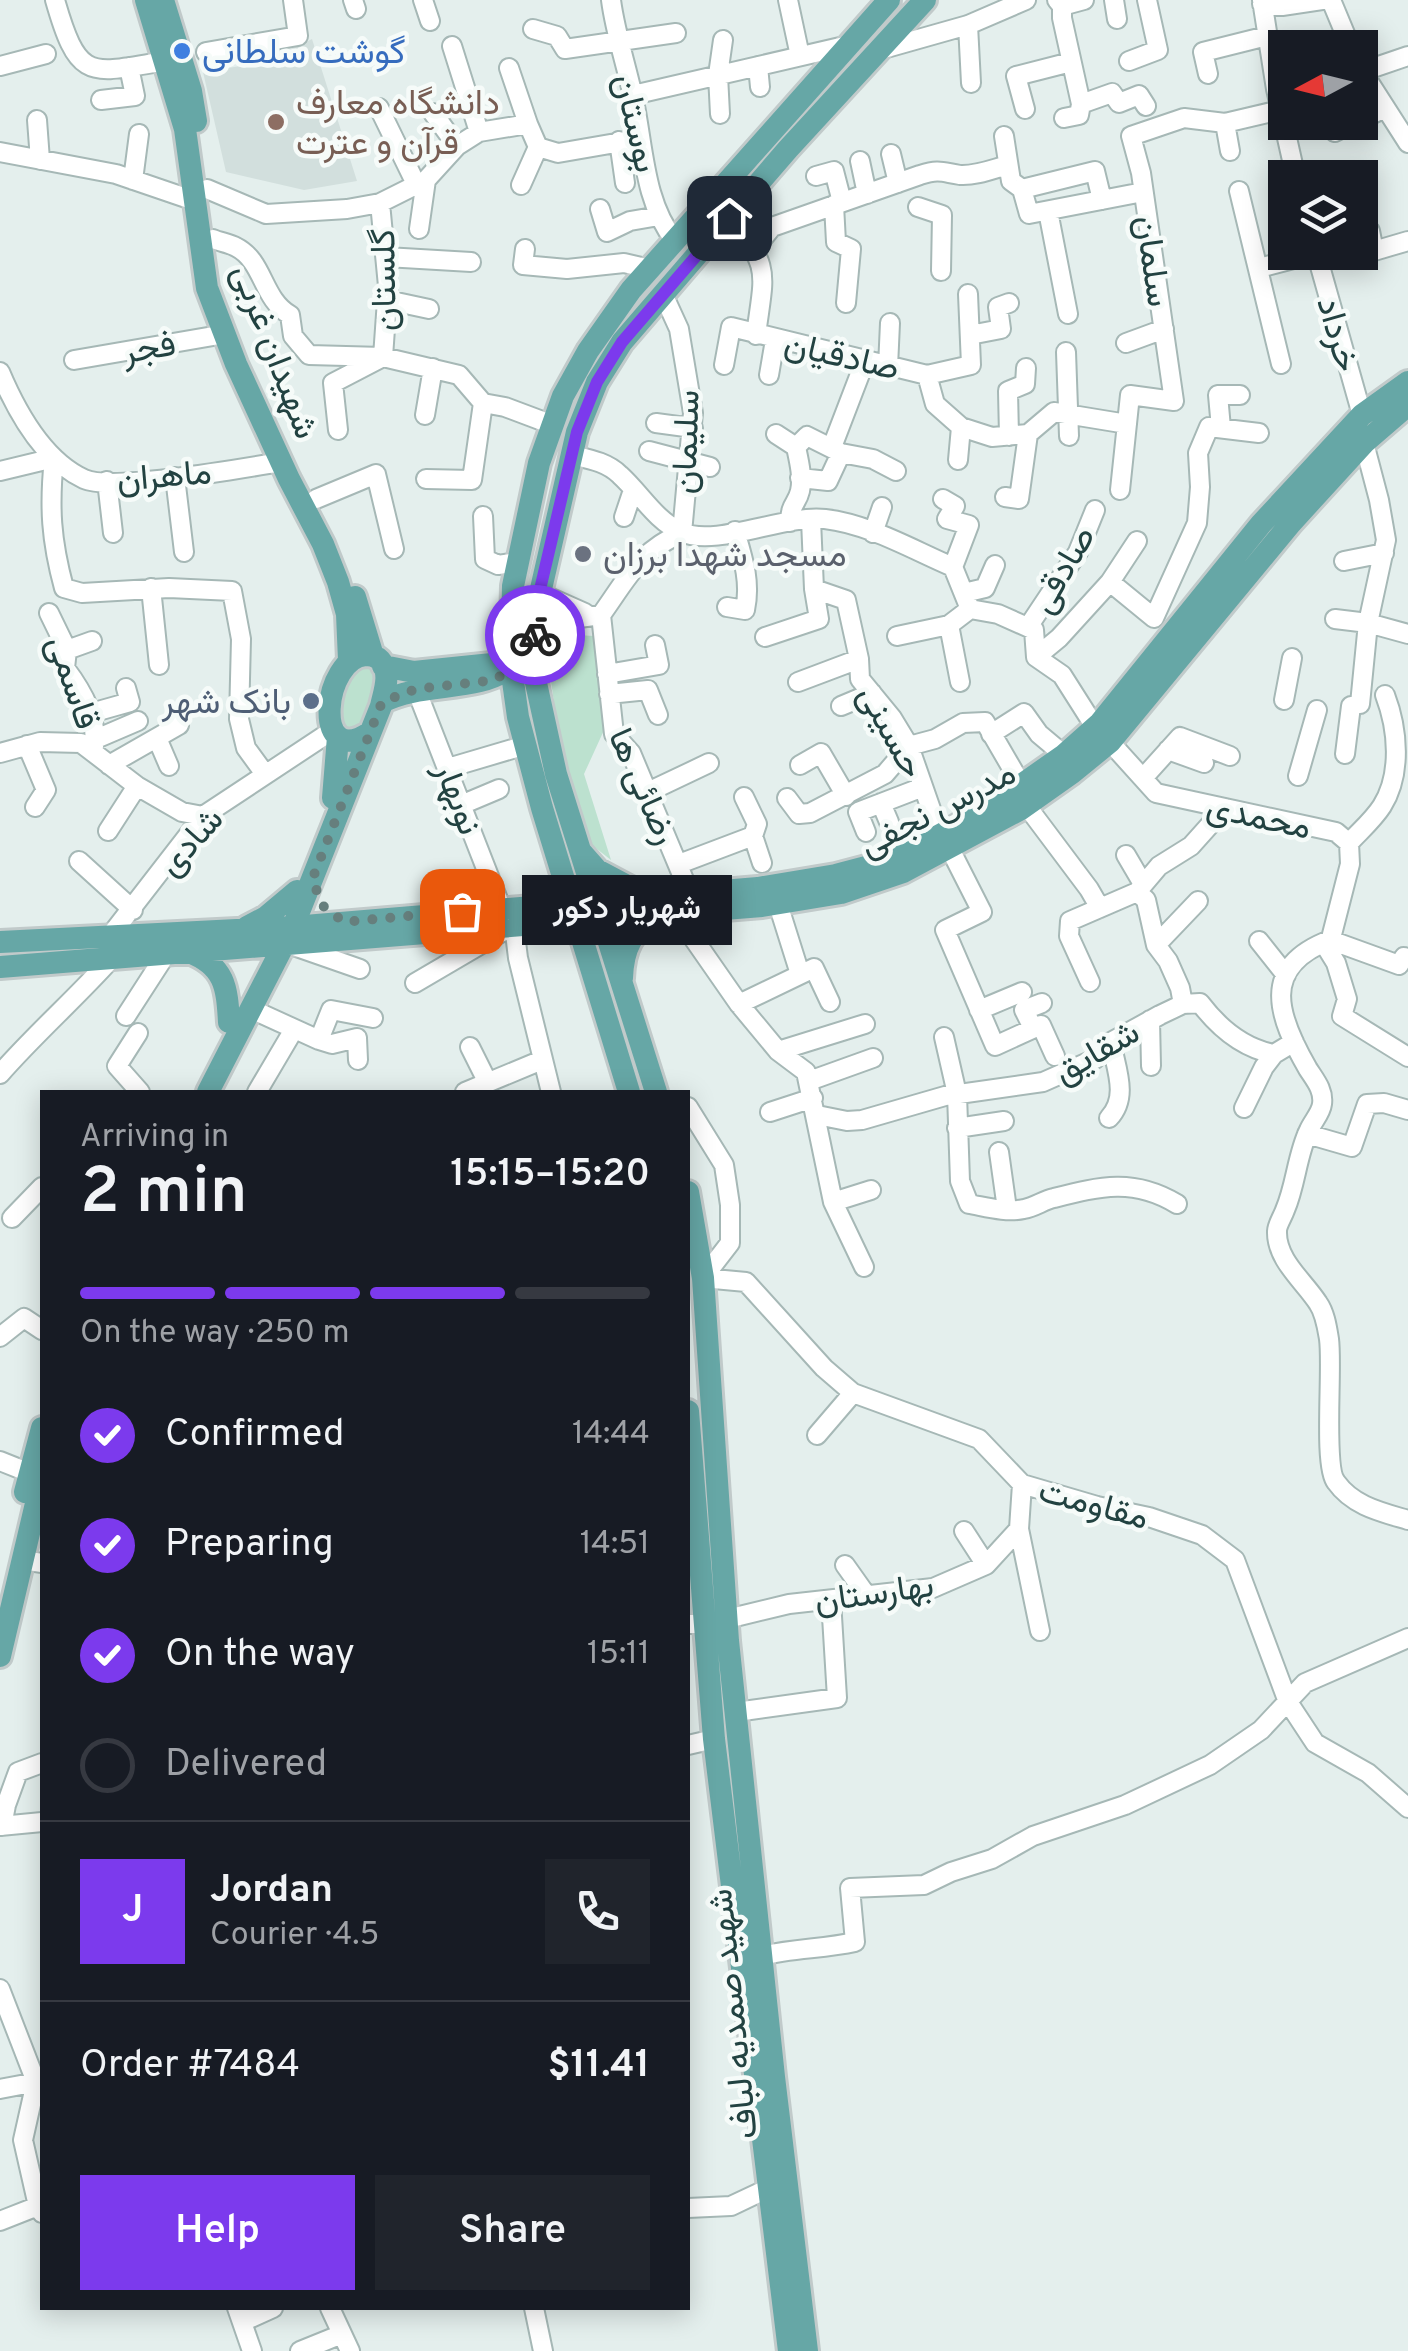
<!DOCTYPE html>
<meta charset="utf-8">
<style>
:root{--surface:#171b24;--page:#20242c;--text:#f1f3f6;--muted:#9ea1a6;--line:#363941;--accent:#7c3aed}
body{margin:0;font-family:Overpass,Vazirmatn,sans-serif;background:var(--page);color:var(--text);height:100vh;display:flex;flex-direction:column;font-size:38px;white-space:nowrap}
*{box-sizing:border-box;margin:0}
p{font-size:32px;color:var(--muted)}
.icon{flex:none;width:55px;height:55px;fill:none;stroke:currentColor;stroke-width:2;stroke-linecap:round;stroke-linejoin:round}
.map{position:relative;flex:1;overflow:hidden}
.sheet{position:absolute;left:40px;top:1090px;width:650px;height:1220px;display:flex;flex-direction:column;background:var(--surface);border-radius:0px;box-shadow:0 5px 25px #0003}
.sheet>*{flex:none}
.needle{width:65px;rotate:263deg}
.controls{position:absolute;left:1268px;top:30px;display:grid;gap:20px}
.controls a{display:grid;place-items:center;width:110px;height:110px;border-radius:0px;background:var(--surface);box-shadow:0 5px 25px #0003;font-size:50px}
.pin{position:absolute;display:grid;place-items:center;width:85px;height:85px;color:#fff;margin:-42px;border-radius:20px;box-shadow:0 5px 15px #0006}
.courier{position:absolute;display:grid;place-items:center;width:100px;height:100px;margin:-50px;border:8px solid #7c3aed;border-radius:50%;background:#fff;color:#222;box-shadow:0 2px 12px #0007}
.bubble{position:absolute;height:70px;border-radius:0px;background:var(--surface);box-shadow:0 5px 25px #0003;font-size:32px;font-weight:600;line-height:70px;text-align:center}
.head em{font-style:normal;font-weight:600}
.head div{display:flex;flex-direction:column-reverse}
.head{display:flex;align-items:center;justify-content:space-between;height:170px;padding:0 40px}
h1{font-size:65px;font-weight:600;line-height:75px}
.bar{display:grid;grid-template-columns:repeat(4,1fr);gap:15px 10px;align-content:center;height:120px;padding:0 40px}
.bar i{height:12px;border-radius:8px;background:var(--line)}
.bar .selected{background:var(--accent)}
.bar p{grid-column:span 4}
.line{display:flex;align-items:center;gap:25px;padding:0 40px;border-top:2px solid var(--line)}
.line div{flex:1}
.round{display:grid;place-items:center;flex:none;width:105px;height:105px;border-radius:0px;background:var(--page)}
ol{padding:0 40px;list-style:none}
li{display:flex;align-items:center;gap:30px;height:110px}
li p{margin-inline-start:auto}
li .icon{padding:10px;border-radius:50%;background:var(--accent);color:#fff;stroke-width:4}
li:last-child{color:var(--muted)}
li i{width:55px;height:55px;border:5px solid var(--line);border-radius:50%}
.cta{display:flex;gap:20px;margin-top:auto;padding:20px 40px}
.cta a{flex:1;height:115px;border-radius:0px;background:var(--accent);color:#fff;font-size:40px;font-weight:600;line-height:115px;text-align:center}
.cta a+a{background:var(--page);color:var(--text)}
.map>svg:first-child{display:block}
.built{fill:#d2dfdd}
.green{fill:#bce1cf}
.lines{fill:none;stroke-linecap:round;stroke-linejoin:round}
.minor-casing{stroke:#a6b8b6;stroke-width:22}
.major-casing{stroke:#c1caca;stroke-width:28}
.minor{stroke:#fff;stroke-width:18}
.major{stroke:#66a7a6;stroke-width:22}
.done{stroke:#667f7d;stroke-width:10;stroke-dasharray:0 18}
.route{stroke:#7c3aed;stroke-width:12}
.shop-dot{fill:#3f7fe0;stroke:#f6fbf9;stroke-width:4}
.education-dot{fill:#8d6e63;stroke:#f6fbf9;stroke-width:4}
.worship-dot{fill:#6b7280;stroke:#f6fbf9;stroke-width:4}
.service-dot{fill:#5c6f8a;stroke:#f6fbf9;stroke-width:4}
.labels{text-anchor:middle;stroke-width:9;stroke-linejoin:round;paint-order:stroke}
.shop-label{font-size:35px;fill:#366cbe;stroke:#f6fbf9;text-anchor:start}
.education-label{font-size:35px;fill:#785e54;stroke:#f6fbf9;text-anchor:start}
.street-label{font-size:35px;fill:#224241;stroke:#f6fbf9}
.worship-label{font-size:35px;fill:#5b616d;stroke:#f6fbf9;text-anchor:start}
.service-label{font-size:35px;fill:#4e5e75;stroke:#f6fbf9;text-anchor:end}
</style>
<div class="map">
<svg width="1408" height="2351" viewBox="0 0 1408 2351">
<rect width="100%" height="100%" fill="#e4efed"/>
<path class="built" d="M312 39 357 181 304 190 226 172 203 72 265 62Z"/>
<path class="green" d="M576 635 594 636 605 728 584 774 611 860 588 842 563 763 545 641Z
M365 661 380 670 368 724 351 733 336 723 349 673Z"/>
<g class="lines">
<g class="minor-casing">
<path id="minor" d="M55 0C79 84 90 73 166 61
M353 0 356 9
M423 0 430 21
M611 0C615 31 625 61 632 92 644 141 642 200 675 241
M788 0 800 56
M1057 0 1062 6 1084 0
M1114 0 1117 19
M1262 0 1276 89 1296 178
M1331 0 1351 48
M1262 4 1282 6 1322 0
M1062 6V18L1081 104 1079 115 1064 118
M968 25 971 83
M533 29 557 36 565 49 676 33
M452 46 479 132
M876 51 968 25 1026 0
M206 52 298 36 293 0
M1129 61 1158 50 1147 0
M0 66 46 54
M758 66 760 87
M509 68 528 124
M1360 68 1408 143
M1361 72 1408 56
M1208 74 1203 52 1267 36
M633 95 849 45
M101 100 135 96 129 67
M1081 104 1112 93 1119 103 1139 95 1146 106
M379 108 416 184
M1025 109 1016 76 1071 62
M433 113 457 146
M720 114 718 75 723 40
M37 120 40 160
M1360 120 1385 108
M1225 123 1230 151
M1335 132 1355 122
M1004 136 1011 181 1022 189 1029 214 1143 192
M619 141 625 183
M0 152 116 174 195 201
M891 154 898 183
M860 161 867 194
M816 176 834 171 842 202
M133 180 139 134
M521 185 538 147
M207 189 266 214 347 209 380 203 426 180 457 146 479 132 528 124 538 147 558 153 639 139
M1022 189 1095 171 1102 200
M1239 191 1281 364
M834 205 836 242 851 249 846 303
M918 207 942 215 941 271
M600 209 607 232 630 221 659 216
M1048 211 1068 314
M729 217C772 268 764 272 756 335
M419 229 426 180
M1370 231 1374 251 1408 241
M213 239C220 242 229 243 236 247 264 261 262 299 290 315L293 336 309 355 383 357 459 375 483 403 505 407 553 425
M755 248 772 227 920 175C940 169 941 172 960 175 976 176 993 169 1008 165
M525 249 523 265 567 269 624 263 650 269
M1316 252 1362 415
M386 257 471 262
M1259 268 1316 253
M663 294 679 329 693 413 682 533C639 551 627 579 601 615L614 734 631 753 690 894
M387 300 429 309
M970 335 1001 329 998 307 1009 303
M1126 343 1164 329
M1066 352 1069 436
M74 360 225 334
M724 365 731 327 927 375 971 365 968 294
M888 367 890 323
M0 372C16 410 43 460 84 479 112 492 244 468 281 462
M769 375 775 340
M927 375 935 404 961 427 992 437 1028 434 1054 412 1127 424
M425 415 433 368
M656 423 693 428
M1221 428 1218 395H1240
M338 430 333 383 383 357 388 286 380 203
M776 434 796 447C799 461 803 477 800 491 797 504 790 504 790 522
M1009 436 1008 391 1025 384 1026 368
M796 447 807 436 841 453 873 459 896 471
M832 447 865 361
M649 451 710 467
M572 455C589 459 607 462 620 475 641 494 655 520 681 532 716 548 785 514 825 519 869 524 913 550 953 567L970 609 998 614 1034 630 1036 657 1062 675 1095 727
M958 460 961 427
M0 471 54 458C49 507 51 540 64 588L82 593 169 588 232 591 241 639 239 719 246 748 265 774
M175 477 184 552
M800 478 828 481 841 453
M426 479 472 480 483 403
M107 481 113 533
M1120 490 1130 395 1174 401 1141 173 1131 136 1184 118 1225 123 1280 110
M1005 497 1019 499 1028 434
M316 499 376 474 394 549
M943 499 955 506 947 519 969 525 953 567
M483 516 485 559 498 565 518 562
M624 517 633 490
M811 520 814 589 846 600 859 659 860 679 892 718 909 746 940 835
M873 533 882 507
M1344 561 1384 553
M1110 582 1154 618 1197 523 1200 487 1198 453 1209 427 1259 433
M151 588 159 665
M540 593 585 613
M964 593 985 588 995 565
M727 607 745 610C751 582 743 558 735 531
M49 613 67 650 65 668C83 692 100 721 93 752
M1335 619 1368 623 1408 634
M535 624 601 615
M949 625 960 682
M1028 627 1078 552 1095 510
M897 636 949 625 970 609
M765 637 819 619 814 589
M67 650 92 641
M1036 657 1059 638 1110 582 1137 541
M607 674 659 665 655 645
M798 682 859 659
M416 689 501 907
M609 694 648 690 658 715
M1284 700 1292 658
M1360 704 1368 623 1386 540 1379 500 1364 443
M841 706 872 693
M91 713 130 702 126 688
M991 734 1024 713 1039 734 1064 755
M157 738 169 766
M96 739 138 721
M1110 742 1156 793 1336 832 1349 843 1350 864 1328 950 1336 963 1347 999 1342 1016 1408 1057
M27 745 46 790 35 807
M1168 750 1204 763
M0 753 40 742 81 743 137 786 182 812 203 816
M1345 754 1351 706
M109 765 179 725
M800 765 821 753 846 796
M448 768 526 745
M1298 776 1317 710
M1144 777 1180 737 1230 756
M648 792 709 763
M744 797 757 824 753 836 762 863
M787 798 799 814 810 813 885 774 909 746 935 739 963 723 985 722 1021 784
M881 803 889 822
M461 805 499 789
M1026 805 1089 889 1100 908
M108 831 137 786
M866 832 858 812 923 787
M1349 843C1360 831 1373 820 1382 806 1402 774 1398 729 1385 695
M950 849 982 912 945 930 995 1046 1041 1025 1055 1056
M1126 855 1143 884
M79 861 133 910
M679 864 753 836
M1137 892 1159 866 1191 846 1225 808
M778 904 800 974
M675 912 739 1004 778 1051 806 1072 833 1202 864 1267
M110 936 203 816 333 730
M1259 941 1286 975
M1156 945 1198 901
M294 946 360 969
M1408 958 1404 957 1399 965 1330 940C1259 967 1278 1017 1308 1069 1315 1080 1324 1090 1322 1104 1321 1113 1313 1121 1309 1130 1297 1154 1296 1185 1285 1210 1283 1216 1277 1225 1277 1231 1276 1260 1304 1281 1318 1303 1325 1313 1327 1327 1329 1339 1333 1368 1323 1466 1336 1482 1353 1506 1381 1512 1408 1520
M1090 982 1069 936 1070 921 1137 892 1146 900 1156 945 1168 961 1180 988 1183 1004
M415 983 514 925 518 958 551 1092
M739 1004 814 968 830 1002
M251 1009 319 1040 332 1044 357 1038 358 1060
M979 1010 1022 992
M126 1016 166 954
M1150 1020 1151 1066
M1033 1028 1024 1010 1042 1003
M138 1033 117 1066 140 1092
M944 1037 957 1094 960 1181 969 1204C986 1207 1006 1213 1024 1209 1035 1207 1044 1200 1054 1198 1101 1186 1134 1178 1177 1204
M319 1040 331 1010 373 1018
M470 1047 488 1083
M778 1051 865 1024
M0 1074C35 1034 75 999 111 959
M809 1081 873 1058
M257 1092 293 1031
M465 1092 542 1060
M688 1107 724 1165 730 1205V1243L703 1278
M1244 1108 1264 1067 1274 1054
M770 1112 813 1098
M817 1115 847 1121 862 1120 945 1096 1043 1082 1095 1059 1111 1042 1160 1015 1183 1004 1200 1003C1219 1028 1242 1048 1274 1054L1294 1042
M1109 1118C1129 1097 1116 1069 1111 1042
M957 1128 1004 1121
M1307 1134 1352 1147 1367 1104 1384 1103 1408 1110
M999 1152 1007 1209
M833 1202 871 1190
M12 1218 42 1187
M703 1278 746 1282 824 1368 853 1393 979 1439 1022 1484 1097 1506 1149 1517 1202 1535 1235 1560 1288 1702 1315 1743 1368 1773 1408 1808
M0 1337 24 1318 42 1330
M817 1435 853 1393
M0 1461 30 1473
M1019 1529 1040 1631
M964 1531 986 1565
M22 1560 42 1563
M845 1565 867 1596
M727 1619 789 1604 933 1588 986 1565 1019 1529 1022 1484
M688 1624H703
M736 1712 837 1698 831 1600
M688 1745 714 1739
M0 1826 42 1822
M2 1826 6 1805 18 1772 42 1763
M761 1956C793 1948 823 1949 855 1942L850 1888 924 1885 951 1872 992 1859 1033 1836 1125 1805 1210 1765 1261 1730 1305 1683 1408 1638
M0 1989 36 2082 23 2140 38 2206 42 2213
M0 2089 42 2081
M688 2208 731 2206 769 2188
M0 2221 38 2206
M237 2308 252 2351
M330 2308 350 2351
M534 2308 543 2351
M242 2322 273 2308
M300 2351 342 2334"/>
</g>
<g class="major-casing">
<path id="major" d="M146 0 185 129 207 288 236 364 289 479 323 544 338 582 347 614 349 660
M163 0 191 91 196 121
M355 597 373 656
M383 666 414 672 492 664 523 666
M382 702C423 681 477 693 511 667
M333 798 338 737
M582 853 597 870 646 896
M247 927 266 917 297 891
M0 942 293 927 758 888 836 875 893 860 955 827 1014 790 1064 755 1100 723 1261 524 1362 415 1408 382
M189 952C225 966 227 987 229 1022
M0 967 762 906 841 893 903 872 1021 809 1072 773 1110 742 1291 523 1364 443 1408 405
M622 978C623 948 632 931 657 915
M208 1092 293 927 381 706C384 692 392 673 380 660 376 656 372 655 366 655 323 657 311 770 369 733
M629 1092 542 808 518 717 511 667 513 586 539 463 563 396 588 351 631 290 889 0
M656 1092 556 774 536 683 535 615 577 432 597 382 622 342 788 149 925 0
M688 1192 703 1278 728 1641 774 2077 807 2351
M688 1411 714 1739 789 2351
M25 1492 42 1428
M0 1656 42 1478"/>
</g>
<use href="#minor" class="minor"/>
<use href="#major" class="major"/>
</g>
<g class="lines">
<path class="done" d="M462 911 344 922 324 907 312 880 382 702 416 689 495 680 511 668 536 664 535 635"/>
<path class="route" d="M535 635 534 615 577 432 597 382 622 342 729 218"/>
</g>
<circle class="shop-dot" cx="182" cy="51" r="10"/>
<circle class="education-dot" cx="276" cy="122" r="10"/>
<circle class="worship-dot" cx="583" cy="554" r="10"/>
<circle class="service-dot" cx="311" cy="701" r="10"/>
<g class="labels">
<g class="shop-label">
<text x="202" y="63">گوشت سلطانی</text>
</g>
<g class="education-label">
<text x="296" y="114">دانشگاه معارف<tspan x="296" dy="40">قرآن و عترت</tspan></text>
</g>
<g class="street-label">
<text transform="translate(637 123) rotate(77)" y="12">بوستان</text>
<text transform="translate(1154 261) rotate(82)" y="12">سلمان</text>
<text transform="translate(383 280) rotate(-91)" y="12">گلستان</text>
<text transform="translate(1339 334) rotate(74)" y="12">خرداد</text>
<text transform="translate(149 347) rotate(-10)" y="12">فجر</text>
<text transform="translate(276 351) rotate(69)" y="12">شهیدان غربی</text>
<text transform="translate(842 355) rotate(13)" y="12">صادقیان</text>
<text transform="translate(685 442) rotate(-88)" y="12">سلیمان</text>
<text transform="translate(164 475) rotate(-5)" y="12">ماهران</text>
<text transform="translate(1062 569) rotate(-60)" y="12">صادقی</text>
<text transform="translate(74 682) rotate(71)" y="12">قاسمی</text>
<text transform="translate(892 731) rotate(61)" y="12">حسینی</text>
<text transform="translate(644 786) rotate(66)" y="12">رضائی ها</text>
<text transform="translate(459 798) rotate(69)" y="12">نوبهار</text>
<text transform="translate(937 808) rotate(-27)" y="12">مدرس نجفی</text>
<text transform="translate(1259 816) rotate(12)" y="12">محمدی</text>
<text transform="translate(190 841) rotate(-48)" y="12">شادی</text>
<text transform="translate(1096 1051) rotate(-30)" y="12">شقایق</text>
<text transform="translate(1094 1503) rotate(15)" y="12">مقاومت</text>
<text transform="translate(874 1592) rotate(-8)" y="12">بهارستان</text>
<text transform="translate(732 2014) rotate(-96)" y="12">شهید صمدیه لباف</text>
</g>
<g class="worship-label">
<text x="603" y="566">مسجد شهدا برزان</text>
</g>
<g class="service-label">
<text x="291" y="713">بانک شهر</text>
</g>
</g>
</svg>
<div class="controls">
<a><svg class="needle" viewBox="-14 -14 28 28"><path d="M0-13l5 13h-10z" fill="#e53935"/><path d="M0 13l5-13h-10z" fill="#9ea1a6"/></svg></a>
<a><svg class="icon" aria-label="layers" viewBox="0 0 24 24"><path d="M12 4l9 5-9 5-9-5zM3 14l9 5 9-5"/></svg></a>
</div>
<div class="pin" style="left:462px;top:911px;background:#ea580c"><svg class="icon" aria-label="bag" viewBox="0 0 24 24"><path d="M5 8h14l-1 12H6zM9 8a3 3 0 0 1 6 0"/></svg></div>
<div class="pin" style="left:729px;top:218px;background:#1f2937"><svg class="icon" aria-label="home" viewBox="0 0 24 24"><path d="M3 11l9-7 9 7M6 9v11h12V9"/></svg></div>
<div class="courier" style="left:535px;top:635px"><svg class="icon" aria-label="bike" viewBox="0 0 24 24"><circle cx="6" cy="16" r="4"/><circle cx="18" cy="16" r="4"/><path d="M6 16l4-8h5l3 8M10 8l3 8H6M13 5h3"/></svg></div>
<div class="bubble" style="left:522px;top:875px;width:210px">شهریار دکور</div>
<section class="sheet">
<div class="head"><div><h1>2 min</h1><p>Arriving in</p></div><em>15:15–15:20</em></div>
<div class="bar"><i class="selected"></i><i class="selected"></i><i class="selected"></i><i></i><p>On the way · 250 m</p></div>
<ol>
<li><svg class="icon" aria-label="check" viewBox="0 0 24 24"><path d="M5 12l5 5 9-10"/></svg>Confirmed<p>14:44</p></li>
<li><svg class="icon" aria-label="check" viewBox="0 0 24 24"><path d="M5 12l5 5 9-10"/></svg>Preparing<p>14:51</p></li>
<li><svg class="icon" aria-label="check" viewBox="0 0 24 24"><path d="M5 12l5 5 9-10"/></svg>On the way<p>15:11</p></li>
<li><i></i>Delivered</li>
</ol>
<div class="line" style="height:180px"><b class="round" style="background:var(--accent);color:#fff">J</b><div><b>Jordan</b><p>Courier · 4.5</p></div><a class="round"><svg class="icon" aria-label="phone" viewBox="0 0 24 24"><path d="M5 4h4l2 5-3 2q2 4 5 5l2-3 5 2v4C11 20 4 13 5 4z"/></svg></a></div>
<div class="line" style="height:130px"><div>Order #7484</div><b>$11.41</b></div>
<div class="cta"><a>Help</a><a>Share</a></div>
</section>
</div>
